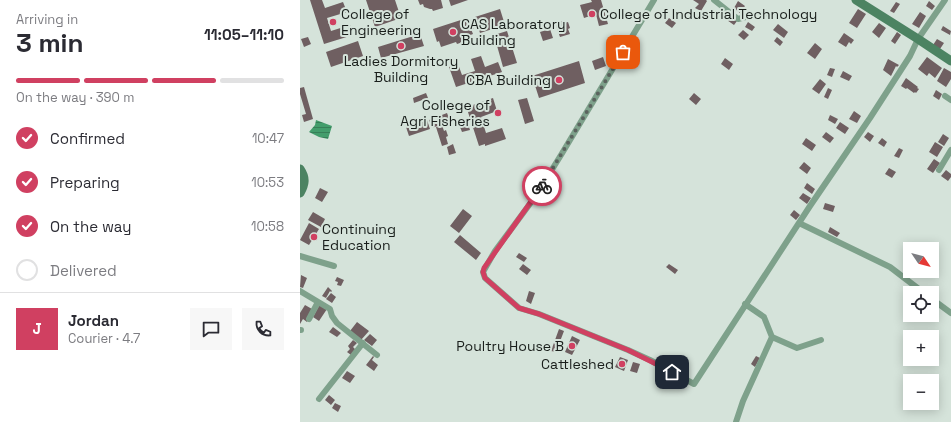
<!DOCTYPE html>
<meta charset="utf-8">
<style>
:root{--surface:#fff;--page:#f7f7f7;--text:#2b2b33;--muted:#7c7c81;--line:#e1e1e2;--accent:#d04061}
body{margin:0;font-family:"Space Grotesk",sans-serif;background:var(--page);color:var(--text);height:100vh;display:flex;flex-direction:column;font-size:15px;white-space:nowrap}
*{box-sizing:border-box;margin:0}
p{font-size:13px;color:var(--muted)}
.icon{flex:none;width:22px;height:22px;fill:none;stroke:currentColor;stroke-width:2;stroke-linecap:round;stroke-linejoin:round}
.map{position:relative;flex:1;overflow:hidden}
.side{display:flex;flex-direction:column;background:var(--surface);width:300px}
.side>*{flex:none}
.needle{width:26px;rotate:125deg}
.controls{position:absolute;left:603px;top:242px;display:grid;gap:8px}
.controls a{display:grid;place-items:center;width:36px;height:36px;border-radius:0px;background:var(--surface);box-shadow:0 2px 10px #0003;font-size:20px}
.pin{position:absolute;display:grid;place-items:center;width:34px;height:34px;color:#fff;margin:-17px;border-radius:8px;box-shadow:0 2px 6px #0006}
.courier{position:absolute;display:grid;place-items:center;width:40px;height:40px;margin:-20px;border:3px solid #d04061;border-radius:50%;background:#fff;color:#222;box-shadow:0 1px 5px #0007}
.headline em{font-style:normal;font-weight:700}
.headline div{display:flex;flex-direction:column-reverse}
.headline{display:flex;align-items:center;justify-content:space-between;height:68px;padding:0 16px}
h1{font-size:26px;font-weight:700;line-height:30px}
.bar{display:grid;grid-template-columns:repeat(4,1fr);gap:6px 4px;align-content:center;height:48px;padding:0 16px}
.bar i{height:5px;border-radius:3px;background:var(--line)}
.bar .current{background:var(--accent)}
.bar p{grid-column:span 4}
.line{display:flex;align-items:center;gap:10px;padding:0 16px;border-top:1px solid var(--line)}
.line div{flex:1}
.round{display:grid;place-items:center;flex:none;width:42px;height:42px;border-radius:0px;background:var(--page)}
ol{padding:0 16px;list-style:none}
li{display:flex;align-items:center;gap:12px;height:44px}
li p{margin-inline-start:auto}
li .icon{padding:4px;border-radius:50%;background:var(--accent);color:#fff;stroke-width:4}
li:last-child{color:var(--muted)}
li i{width:22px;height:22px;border:2px solid var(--line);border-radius:50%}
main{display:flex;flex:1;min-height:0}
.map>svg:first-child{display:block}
.water{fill:url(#water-rules)}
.building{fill:#6f5f61}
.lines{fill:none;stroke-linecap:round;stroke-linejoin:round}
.street{stroke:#7ea18b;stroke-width:6}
.secondary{stroke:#4c8362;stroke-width:9}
.done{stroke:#5b635e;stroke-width:4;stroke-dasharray:0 7.2}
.route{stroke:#d04061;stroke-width:5}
.poi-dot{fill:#d04061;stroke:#d5e3da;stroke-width:1.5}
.labels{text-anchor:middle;stroke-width:4;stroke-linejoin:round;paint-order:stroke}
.poi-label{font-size:14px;fill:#191e1b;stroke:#d5e3da;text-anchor:start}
</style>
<main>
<section class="side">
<div class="headline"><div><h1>3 min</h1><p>Arriving in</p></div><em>11:05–11:10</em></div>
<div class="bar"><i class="current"></i><i class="current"></i><i class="current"></i><i></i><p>On the way · 390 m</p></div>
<ol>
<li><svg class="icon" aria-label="check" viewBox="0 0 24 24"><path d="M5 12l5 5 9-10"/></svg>Confirmed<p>10:47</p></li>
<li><svg class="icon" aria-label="check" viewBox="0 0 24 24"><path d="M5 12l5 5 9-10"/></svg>Preparing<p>10:53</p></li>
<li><svg class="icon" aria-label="check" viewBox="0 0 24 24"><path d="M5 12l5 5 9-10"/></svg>On the way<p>10:58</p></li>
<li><i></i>Delivered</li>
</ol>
<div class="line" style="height:72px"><b class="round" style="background:var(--accent);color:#fff">J</b><div><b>Jordan</b><p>Courier · 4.7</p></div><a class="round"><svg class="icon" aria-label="chat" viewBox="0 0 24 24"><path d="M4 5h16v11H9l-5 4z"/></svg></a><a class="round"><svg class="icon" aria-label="phone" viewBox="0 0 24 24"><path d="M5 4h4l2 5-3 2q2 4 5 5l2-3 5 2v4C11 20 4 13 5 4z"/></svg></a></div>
</section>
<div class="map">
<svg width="651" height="422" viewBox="0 0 651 422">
<defs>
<pattern id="water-rules" width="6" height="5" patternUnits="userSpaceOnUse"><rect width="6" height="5" fill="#439d6c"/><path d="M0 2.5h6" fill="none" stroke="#377f58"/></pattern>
</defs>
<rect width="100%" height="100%" fill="#d5e3da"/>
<path class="water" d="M16 120 32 126 28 139 19 137 9 132 15 125Z"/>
<path class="building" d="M10 0H22L25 8 43 2 47 12 27 18 31 31 50 25 53 35 24 44Z
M66 0H95L101 18 75 27Z
M118 0H141L143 8 133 11 132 9H130L124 7 123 4 120 5Z
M149 0H168L151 6Z
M291 0H301L308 24 299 26 296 14 284 18 280 5 292 2Z
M393 0H406L407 1 401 11 395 8 399 4Z
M438 1 445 6 440 13 434 8Z
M629 1 635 6 632 10 626 6Z
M596 2 600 4 594 13 590 11Z
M200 9 205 25 180 33 175 17Z
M465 9 473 15 470 19 462 13Z
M558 9 566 14 557 28 549 23Z
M620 12 626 16 619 28 612 24Z
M427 14 437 21 434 25 424 18Z
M167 18 168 21 171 20 174 29H171L173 34 168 36 169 39 162 41 163 42 157 44 156 42 141 47 139 41 137 42 133 29Z
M369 18 376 23 372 28 365 23Z
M263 21 264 23 268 22 270 28 268 29 270 34 260 37 255 23Z
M448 22 455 27 452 31 445 27Z
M579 23 586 28 579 38 572 32Z
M478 24 488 32 484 38 473 30Z
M643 26 651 31 650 35 641 30Z
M250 29 253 38 243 41 240 32Z
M443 30 449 35 444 40 438 35Z
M207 31 217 63 203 67 194 35Z
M597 32 601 35 595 44 591 41Z
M544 33 554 40 551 44 549 42 546 47 538 42Z
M120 34 124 46 81 58 78 47Z
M8 37 11 44 4 47 1 39Z
M477 37 483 42 480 46 474 41Z
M637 39 644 43 640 49 633 45Z
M58 41 63 56 31 67 26 52Z
M515 43 522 49 515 59 507 53Z
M181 56 185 67 198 62 202 72 156 87 149 67 158 64 162 75 175 71 171 59Z
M303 57 306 66 295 70 292 61Z
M627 57 642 68 635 78 629 73 627 76 618 69Z
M425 58 433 64 429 70 421 64Z
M588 59 599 65 597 67 596 66 591 76 583 70Z
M279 61 285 83 239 98 232 76Z
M530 68 535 69 532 77 527 75Z
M644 68 651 72V79L646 87 637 81Z
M543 71 552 76 549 81 540 77Z
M606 78 618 87 617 88 619 89 616 93 615 92 614 93 607 88 606 89 601 86Z
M520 79 526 84 519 94 512 89Z
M4 87 13 119 4 122 2 115 6 114 0 94V88Z
M528 88 532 90 528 99 524 97Z
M636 90 642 94 639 100 633 96Z
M126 93 128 98 114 103 113 98Z
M394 93 401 99 396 105 389 99Z
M193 98 197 111 181 117 186 133 202 128 206 139 185 146V144L179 146 167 109 174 106 173 105Z
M227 98 234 121 225 124 218 100Z
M554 111 561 116 557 123 549 119Z
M147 113 150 121 132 128 129 120Z
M530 115 538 119 535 124 528 120Z
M120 119 121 122 127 120 130 129 109 136 106 127 114 124V122Z
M540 122 549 128 545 134 536 128Z
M168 124 170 130 162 132 160 127Z
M142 125 144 131 146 130 148 136 146 137 148 144 142 146 136 127Z
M526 132 534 138 530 143 522 137Z
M568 132 574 136 570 142 564 137Z
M643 134 649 138 644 146 638 142Z
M506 138 516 145 512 151 502 144Z
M582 138 587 142 584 147 578 143Z
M635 142 643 147 637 157 629 152Z
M153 144 156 153 149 155 147 147Z
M599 148 603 150 599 158 594 156Z
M634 159 640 163 633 173 627 169Z
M504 162 511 168 507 174 499 168Z
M589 168 596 172 592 178 585 174Z
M646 170 651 174V177L648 181 641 176Z
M507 183 515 189 512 194 504 188Z
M20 188 28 192 22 202 15 198Z
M503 193 511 198 507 204 499 198Z
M525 203 535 206 533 212 523 209Z
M163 209 172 216 159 233 150 226Z
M494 210 500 215 496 220 490 215Z
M13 212 25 219 21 227 8 220Z
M9 223 19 229 9 245 0 240Z
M530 227 540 233 537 237 528 232Z
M160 235 181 253 176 260 154 242Z
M219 253 227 258 224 262 216 257Z
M223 264 231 270 227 275 219 269Z
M369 264 378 270 375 274 366 267Z
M1 275 7 278 3 288 0 287Z
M37 277 44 280 41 286 37 285 38 282 35 281Z
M28 287 32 291 31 292 30 291 26 298 22 296Z
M229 291 235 293 231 304 226 301Z
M31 293 36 297 32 303 26 299Z
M20 304 27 309 19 321 13 317Z
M5 305 12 309 13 311 7 322 3 319 0 324V313Z
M57 322 69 331 61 340 50 331Z
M33 327 41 333 37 337 29 332Z
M259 329 264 331 256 352 251 351Z
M70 334 77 340 72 346 64 340Z
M272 336 280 340 272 355 265 352Z
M53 340 57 343 53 347 56 350 51 355 47 352 50 349 48 346Z
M73 356 74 357 72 360 78 365 74 371 66 365Z
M456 356 460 358 455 367 451 364Z
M320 357 328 360 324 371 315 367Z
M333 362 340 364 337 373 330 371Z
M47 371 55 376 50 383 42 378Z
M29 395 35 400 31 405 25 400Z
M35 403 41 406 38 412 32 408Z"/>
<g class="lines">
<path class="street" d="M354 0 261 155 235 197 195 251 183 272 185 278 219 308 239 314 328 350 350 360 394 384 510 206 570 118 610 56 618 39 645 0
M414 0 438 19 453 15
M645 96 651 100
M639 170 651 150
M499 223 590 267 624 293
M0 256 34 266
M0 291 30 309 32 316 37 323 77 355
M632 299 651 313
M445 304 464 317 472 337 497 348 521 340
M9 319 18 302
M0 330H1
M19 399 63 343
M436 422 443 401 472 337"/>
<path class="secondary" d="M556 0 618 39 651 61
M0 169C6 178 5 184 0 193"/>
</g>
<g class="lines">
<path class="done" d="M242 186 323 52"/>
<path class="route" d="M242 186 184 268 183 272 185 278 219 308 239 314 328 350 372 372"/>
</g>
<g class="poi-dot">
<circle cx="292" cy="14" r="4"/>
<circle cx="33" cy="22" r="4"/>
<circle cx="153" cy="32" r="4"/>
<circle cx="101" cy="46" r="4"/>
<circle cx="259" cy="80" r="4"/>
<circle cx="198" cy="113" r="4"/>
<circle cx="14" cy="237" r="4"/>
<circle cx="272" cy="346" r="4"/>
<circle cx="322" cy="364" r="4"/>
</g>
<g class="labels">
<g class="poi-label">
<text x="41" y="19">College of<tspan x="41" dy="16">Engineering</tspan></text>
<text x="300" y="19">College of Industrial Technology</text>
<text x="161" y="29">CAS Laboratory<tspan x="161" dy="16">Building</tspan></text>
<text x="101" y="66" text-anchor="middle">Ladies Dormitory<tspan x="101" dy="16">Building</tspan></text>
<text x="251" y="85" text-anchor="end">CBA Building</text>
<text x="190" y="110" text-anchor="end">College of<tspan x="190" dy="16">Agri Fisheries</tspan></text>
<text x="22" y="234">Continuing<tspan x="22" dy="16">Education</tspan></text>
<text x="264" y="351" text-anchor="end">Poultry House B</text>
<text x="314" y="369" text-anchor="end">Cattleshed</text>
</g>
</g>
</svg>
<div class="controls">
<a><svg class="needle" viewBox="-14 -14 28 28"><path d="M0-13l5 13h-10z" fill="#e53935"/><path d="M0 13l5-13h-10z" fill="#7c7c81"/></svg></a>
<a><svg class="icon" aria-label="locate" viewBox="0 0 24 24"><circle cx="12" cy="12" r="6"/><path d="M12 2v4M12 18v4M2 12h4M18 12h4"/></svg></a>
<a>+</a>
<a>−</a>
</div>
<div class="pin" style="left:323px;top:52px;background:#ea580c"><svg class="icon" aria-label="bag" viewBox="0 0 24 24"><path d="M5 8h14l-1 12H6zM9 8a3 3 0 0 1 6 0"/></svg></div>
<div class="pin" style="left:372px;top:372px;background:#1f2937"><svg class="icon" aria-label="home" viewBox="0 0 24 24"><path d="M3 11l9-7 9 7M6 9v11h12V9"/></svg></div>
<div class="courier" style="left:242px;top:186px"><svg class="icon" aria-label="bike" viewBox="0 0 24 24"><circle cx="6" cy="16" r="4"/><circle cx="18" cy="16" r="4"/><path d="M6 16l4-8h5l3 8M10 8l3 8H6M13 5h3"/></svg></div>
</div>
</main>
